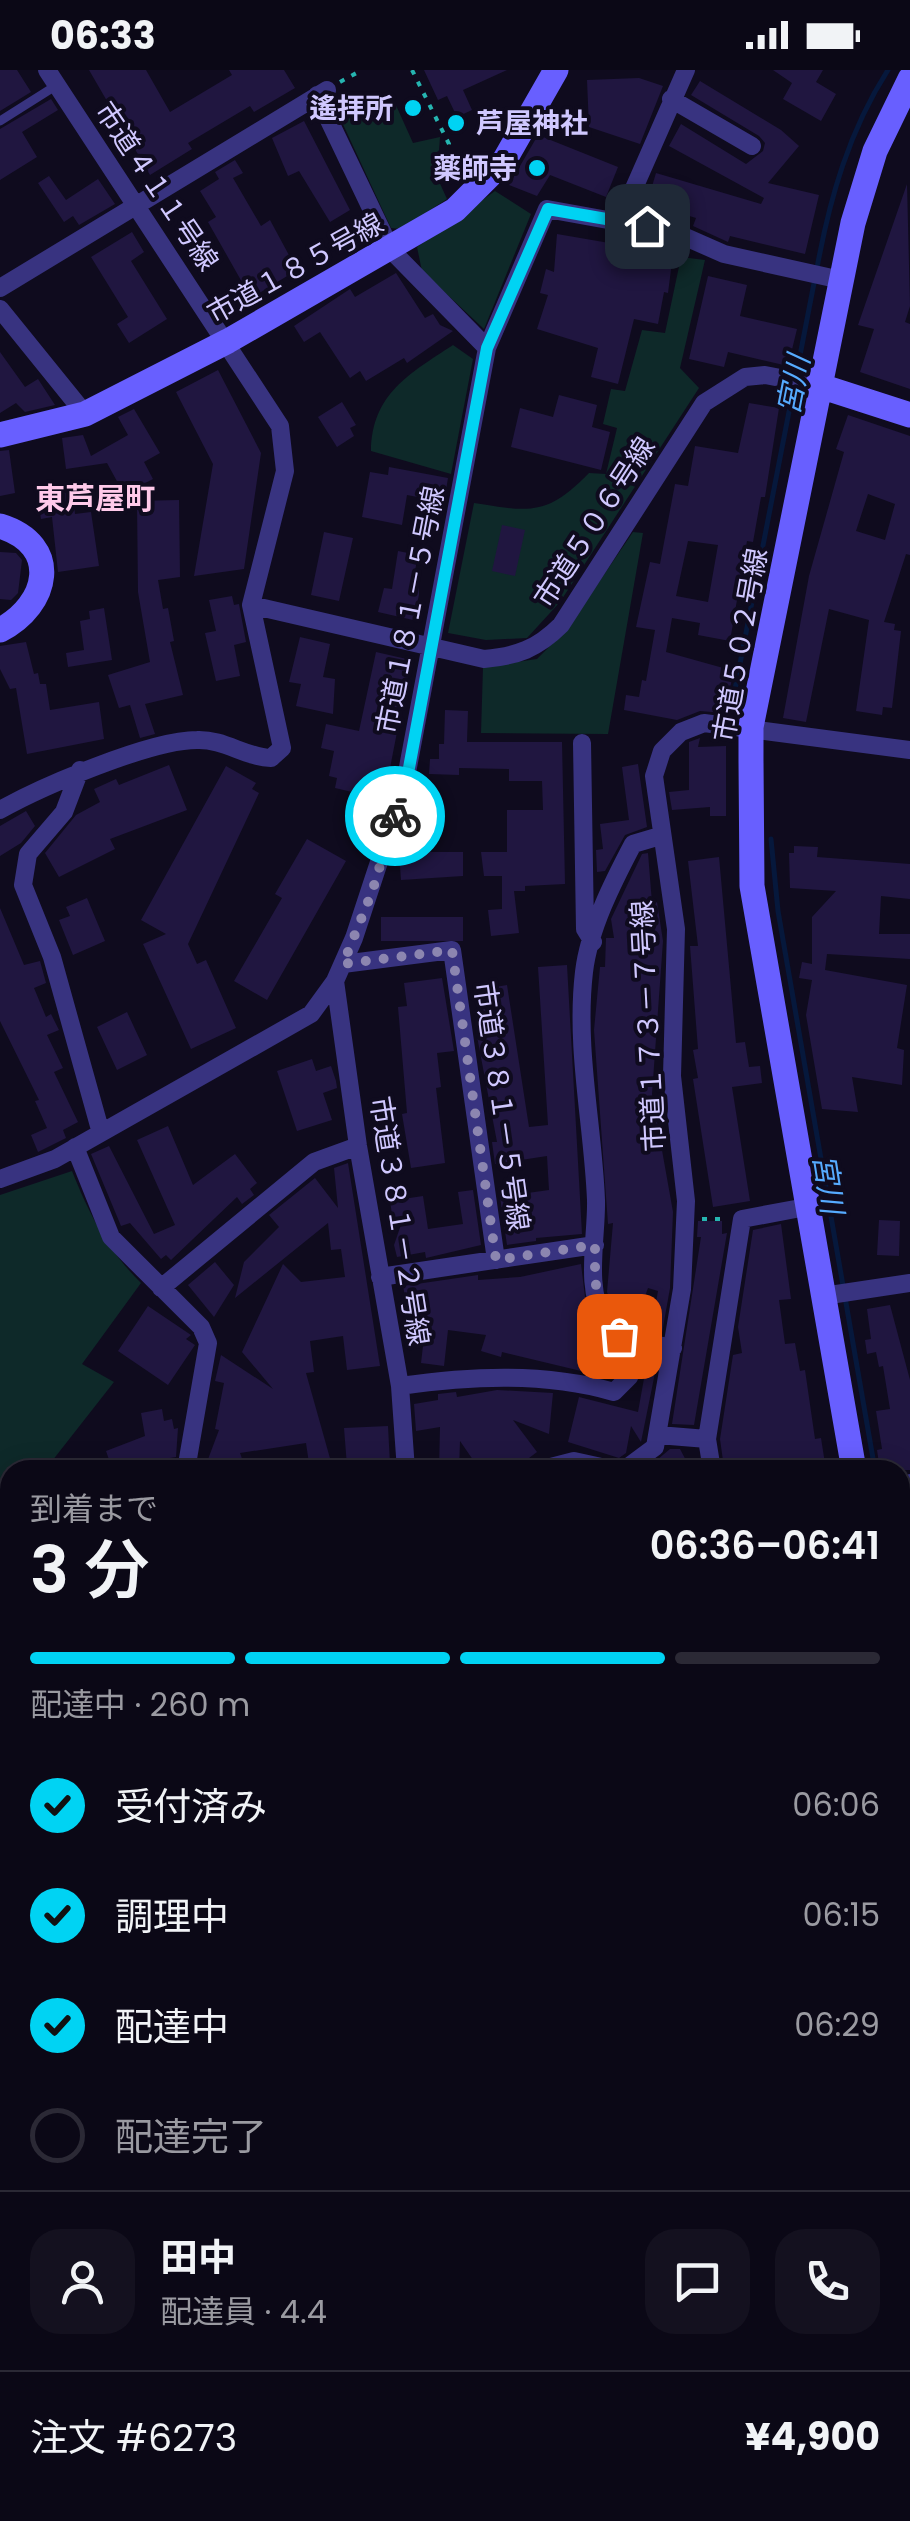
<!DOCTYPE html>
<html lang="ja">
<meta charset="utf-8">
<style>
:root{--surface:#0b0816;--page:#14111f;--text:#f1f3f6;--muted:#9a9aa1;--line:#2b2935;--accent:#00d3f3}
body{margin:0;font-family:Poppins,"Noto Sans JP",sans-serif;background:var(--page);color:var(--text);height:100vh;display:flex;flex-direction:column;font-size:38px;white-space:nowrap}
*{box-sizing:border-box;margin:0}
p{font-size:32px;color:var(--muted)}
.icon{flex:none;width:55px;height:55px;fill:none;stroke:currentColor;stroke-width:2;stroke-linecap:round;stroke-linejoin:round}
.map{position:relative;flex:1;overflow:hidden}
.details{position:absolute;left:0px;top:1390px;width:910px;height:1062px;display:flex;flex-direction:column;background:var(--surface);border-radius:30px 30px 0 0;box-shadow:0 5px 25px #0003,0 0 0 2px var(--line)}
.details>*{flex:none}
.pin{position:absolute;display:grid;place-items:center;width:85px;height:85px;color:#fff;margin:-42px;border-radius:20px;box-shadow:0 5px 15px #0006}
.courier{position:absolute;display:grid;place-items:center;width:100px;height:100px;margin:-50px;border:8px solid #00d3f3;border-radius:50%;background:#fff;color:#222;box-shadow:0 2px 12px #0007}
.head em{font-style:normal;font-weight:600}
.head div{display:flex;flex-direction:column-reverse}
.head{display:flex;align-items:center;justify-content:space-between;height:170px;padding:0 30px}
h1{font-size:65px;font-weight:600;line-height:75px}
.bar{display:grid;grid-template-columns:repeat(4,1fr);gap:15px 10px;align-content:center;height:120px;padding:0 30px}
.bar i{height:12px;border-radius:8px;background:var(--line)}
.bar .selected{background:var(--accent)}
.bar p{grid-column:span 4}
.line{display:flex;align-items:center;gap:25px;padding:0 30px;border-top:2px solid var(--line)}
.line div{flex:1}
.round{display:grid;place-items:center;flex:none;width:105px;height:105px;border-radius:30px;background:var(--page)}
ol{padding:0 30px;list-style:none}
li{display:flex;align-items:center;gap:30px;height:110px}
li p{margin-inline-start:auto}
li .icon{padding:10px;border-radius:50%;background:var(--accent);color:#111;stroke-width:4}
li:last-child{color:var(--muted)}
li i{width:55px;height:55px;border:5px solid var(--line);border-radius:50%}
.status{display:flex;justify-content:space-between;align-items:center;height:70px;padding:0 50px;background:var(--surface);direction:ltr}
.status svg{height:28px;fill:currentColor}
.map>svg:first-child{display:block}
.green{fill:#0e2929}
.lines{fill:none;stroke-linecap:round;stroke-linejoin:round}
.stream{stroke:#06183c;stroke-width:5}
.river{stroke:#06183c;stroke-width:32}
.building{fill:#201640;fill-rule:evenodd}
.path{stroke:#26b5b1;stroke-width:4;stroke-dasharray:5 8;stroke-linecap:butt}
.lane{stroke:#383380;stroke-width:9}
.street{stroke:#383380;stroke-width:18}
.secondary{stroke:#685fff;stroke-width:25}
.rail-casing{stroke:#00d3f3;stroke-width:9}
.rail{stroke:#0f0b1e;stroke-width:5;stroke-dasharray:15;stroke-linecap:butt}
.done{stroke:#8c86b0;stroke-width:10;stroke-dasharray:0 18}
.route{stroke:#00d3f3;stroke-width:12}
.poi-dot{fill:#00d3f3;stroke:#0f0b1e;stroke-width:4}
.labels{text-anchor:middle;stroke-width:8;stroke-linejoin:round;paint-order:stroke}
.poi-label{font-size:28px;font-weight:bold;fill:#d0c8ff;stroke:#0f0b1e;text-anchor:end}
.street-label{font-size:28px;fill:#d0c8ff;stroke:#0f0b1e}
.water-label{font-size:30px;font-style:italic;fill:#56abff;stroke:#0f0b1e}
.neighbourhood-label{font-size:30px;font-weight:bold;fill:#ffcaea;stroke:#0f0b1e}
</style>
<div class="status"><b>06:33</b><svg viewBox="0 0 49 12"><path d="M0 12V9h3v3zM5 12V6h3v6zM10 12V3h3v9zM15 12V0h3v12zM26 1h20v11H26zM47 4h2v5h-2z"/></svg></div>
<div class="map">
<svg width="910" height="2451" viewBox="0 0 910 2451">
<rect width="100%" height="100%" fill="#0f0b1e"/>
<path class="green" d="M365 30 372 41 395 33 413 73 440 67 437 107 447 129 401 159 391 158 335 37Z
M495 121 531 144 484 259 422 201 417 177Z
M681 187 705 190 680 298 699 318 560 532 527 568 486 570 448 563 474 433C531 442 547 446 589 403L606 404 617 358 603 354 611 319 625 321 642 260 665 263Z
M453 275 473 289 451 404 371 381C372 324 409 304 453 275Z
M633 462 643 463 608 664 481 663 483 597 537 589 567 559Z
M72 1101C90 1146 107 1179 141 1213L82 1294 114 1312 45 1400H10V1433L0 1443V1125Z
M7 1560 10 1660 3 1676 0 1567Z"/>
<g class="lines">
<path class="stream" d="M817 198C830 127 849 61 888 0
M796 306 815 208
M731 640 794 316
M771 769 778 841 875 1400
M900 1538 910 1594
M900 1641 910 1612
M900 1817 910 1819"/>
<path class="river" d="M0 2251 10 2248"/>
</g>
<path class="building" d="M0 0H17L31 22 0 41Z
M89 0H146L170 42 232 5 229 0H284L295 18 254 42 250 36 188 73 192 79 150 105Z
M424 0H507L463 20 472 40 457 47 447 26 438 30Z
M773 0H823L816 12 836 24 821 51 783 29 792 13Z
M639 8 663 16 640 74 589 57 587 10Z
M700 11 781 60 799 76 768 113 819 125 805 184 730 166 728 172 693 156 696 148 647 133 656 103 761 134 764 128 669 76 681 54 746 94 763 81 765 73 759 66 691 25Z
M51 29 58 40 22 62 37 87 0 110V59Z
M304 51 350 140 330 152 299 101 288 106 272 68Z
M538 65 618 97 606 127 550 105 537 126 509 115Z
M235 90 243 103 233 108 261 156 270 150 297 200 251 228 208 152 216 147 200 121 219 109 215 102Z
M49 106 66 130 98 109 115 134 79 155 73 146 64 152 38 113Z
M907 114 910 236 905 252 910 254V319L860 302 874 259 858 255Z
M132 162 144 182 131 191 167 249 129 273 117 254 128 247 91 187Z
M557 164 673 184 668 223 664 222 658 254 634 249 618 314 591 307 598 278 537 259 548 225 540 223 546 199 554 202Z
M396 203 425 248 433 244 440 255 453 261 407 293 404 288 366 311 360 301 350 308 320 262 304 272 294 256 350 219 355 227Z
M708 206 747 215 740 246 797 259 788 296 728 282 724 297 689 289Z
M0 282 25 317 38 309 55 335 25 342 16 333 0 343Z
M218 300 261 383 244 499 194 506 213 394 176 322Z
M559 325 597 335 592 357 610 362 601 400 511 377 520 338 553 347Z
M342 332 356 355 350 358 354 366 337 377 318 347Z
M749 333 779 338 765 427H761L753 472 747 471 730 571 698 565 700 553 672 548 666 582 734 601 724 643 700 641 677 650 624 640 626 625 639 627 642 610 646 611 655 560 636 557 650 492 660 494 675 414 688 416 695 376 738 383ZM688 471 718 475 708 532 676 526Z
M134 339 160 383 144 392 153 409 124 424 107 393 66 399 62 368 83 365 91 386 128 365 118 347Z
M848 345 910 366V485L906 484 884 552 895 554 894 560 901 561 892 638 883 637 882 645 856 641 869 550 829 539 806 652 783 648 809 506 844 382 836 379ZM868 424 895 434 885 470 856 461Z
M9 380 15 423 0 426V381Z
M389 397 448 408 444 432 407 425 402 455 362 447 370 402 388 405Z
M72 420 75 444 91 442 99 496 58 502 52 447 41 449 37 425Z
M179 430 180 507 158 510 163 539 168 538 174 571 170 572 183 625 145 634 155 664 140 668 130 635 119 638 108 605 150 592 138 522 137 431Z
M502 455 525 460 515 506 492 501Z
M324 462 353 468 339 531 311 525Z
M398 481 418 485 414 506 419 507V525L413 550 378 542 384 518 392 519Z
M0 482 16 483 22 490 18 523 11 530 0 529Z
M232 526 234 535 239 534 246 572 234 575 240 606 216 611 205 563 216 561 209 530Z
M104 538 112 590 68 597 66 583 84 580 80 551 90 549 89 541Z
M300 567 330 574 323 607 335 609 333 644 296 636 301 614 289 612Z
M26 572 34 604 38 603 40 614H46L50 640 99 632 104 669 27 684 16 618 10 619 0 599V576Z
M376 582 411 590 384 729 373 732 371 743 348 738 352 722 335 718 337 708 329 706 334 681 321 678 326 654 359 661Z
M445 640 468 641 467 672H562L565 814 525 816V821H514L519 863 491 866 488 840 502 839V806H484L481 782H507V740H543L542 711H509V699L459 698V705L429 704 430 689H439V674H444Z
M700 668 698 677 726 676V746H710V737L672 740 669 722 689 720V672Z
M638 694 647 757 625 765 605 801 597 802 596 780 603 779 600 754 629 750 622 697Z
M169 695 187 740 110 769 115 779 59 807 45 783 76 745 100 732 94 719 116 709 119 715Z
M226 696 256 713 252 719 259 723 188 874 197 894 206 890 236 958 191 979 143 874 166 864 141 850Z
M26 741 35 756 21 773 0 786V756Z
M307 769 346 791 267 930 234 911 282 828 275 824Z
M794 776 818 777 817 787 910 794V829L881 826 879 864H910V889L827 884 825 900 907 915 897 978 904 980 902 1015 852 1007 858 1042 822 1039 806 945 812 910 799 908 802 892 812 894V847L836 821 790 818 789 783H794Z
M399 782H463V806L401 810Z
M648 783 652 833 657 832 663 871 652 1024 673 1142 670 1218 662 1263 651 1261 658 1221 648 1218 634 1257 616 1244 607 1222 613 1153 608 1154 594 960 600 897H605L606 868H614L611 849 642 784Z
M719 787 736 973 745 972 749 997 760 996 762 1013 732 1017 750 1131 713 1137 693 1009 698 1008 693 980 698 979 690 876H698L688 791Z
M87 828 105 871 73 885 59 850 70 846 66 837Z
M0 838 24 895 40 891 46 913 34 918 46 947 51 944 59 960 47 965 63 998 54 1002 78 1052 63 1060 66 1068 38 1082 31 1065 47 1058 35 1031 39 1030 0 951Z
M381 847H463V871H381Z
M567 895 582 1164 536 1168V1171L507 1175 500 1127 549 1120 547 1086 495 1094 492 1072H497L476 961 485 960 478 920 507 915 529 1057 548 1055 538 897Z
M442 908 454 981 437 983 441 1017 436 1018 445 1093 411 1098 402 1044 407 1043 398 937 407 936 404 913Z
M127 942 147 985 117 1000 97 957Z
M312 989 316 1001 331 996 336 1011 337 1018 323 1023 332 1050 297 1061 277 1001Z
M168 1056 193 1115 235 1084 257 1113 250 1119 254 1125 242 1134 237 1127 171 1190 166 1185 161 1189 130 1153 121 1156 91 1084 109 1076 154 1164 175 1155 137 1070Z
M348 1093 380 1296 347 1300 343 1266 310 1271 314 1302 306 1303 333 1399 310 1400 306 1373 240 1383 246 1400H204L219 1360 215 1359 224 1313 215 1311 221 1285 273 1319 242 1282 283 1194 301 1212 345 1207 341 1179 331 1180 328 1153 235 1228 244 1192 279 1157 269 1145 315 1108 338 1138 334 1098Z
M473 1120 481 1175 426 1188 425 1182 397 1187 394 1175 403 1149 393 1151 390 1131 423 1126 428 1159 463 1154 458 1122Z
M879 1150 900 1151 899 1186 877 1185Z
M698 1151H722V1164L727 1163 694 1355 672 1354 701 1167H697Z
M781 1154 791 1229 779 1230 785 1274 795 1273 800 1301 805 1300 815 1369 821 1368 826 1400H789L788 1396 724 1398 720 1369 733 1285 742 1283 738 1257 753 1160Z
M215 1192 234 1215 214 1247 188 1215Z
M581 1194 590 1268H595L597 1280 602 1279 603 1268 626 1280 618 1300 584 1288 581 1301 502 1282 501 1287 481 1281 486 1265 448 1260 444 1296 421 1293 425 1259 412 1261 403 1216 478 1205V1210L520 1207Z
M890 1235 910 1310V1400H880L877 1380 882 1379 876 1341 890 1339 883 1296 879 1297 876 1282 867 1284 865 1270 871 1269 867 1239Z
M148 1236 191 1265 186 1269 195 1275 168 1315 118 1281Z
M653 1287 658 1288 641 1372 631 1356 626 1383 619 1388 568 1372 579 1327 638 1342 645 1303Z
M497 1320 553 1323 549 1364 513 1350 537 1382 513 1400H480L460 1371 459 1400H439L440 1357 416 1361 414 1334 438 1330V1324L456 1322 457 1327Z
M162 1339 164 1351 172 1349 174 1359 178 1358 176 1387 146 1392 149 1400 112 1398 106 1381 145 1366 141 1343Z
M388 1356 390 1394 347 1396 344 1358Z
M670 1379H680L691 1400H645Z"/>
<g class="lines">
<path class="path" d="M412 0 449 74 445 97 449 115
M340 12 362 0
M702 1149H722"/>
<path class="lane" d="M0 51 57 15"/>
<path class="street" d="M47 0 280 356 285 401 251 535 484 589C517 586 537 579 561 555L704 333 745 307 765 305 817 315
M317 25 391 180 487 278
M671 29 752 76
M620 150 686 0
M0 218 327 20
M0 239 85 344
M582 673 585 859 593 872
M80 700 64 742 28 784 23 815 52 887 101 1063
M0 740C41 717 150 670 197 670 224 669 245 687 271 688L282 678 251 535
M660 766 633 774C613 812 589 859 584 902 575 978 593 1055 596 1130 597 1167 584 1219 605 1251 619 1272 650 1273 673 1278
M343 894 452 880 496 1190
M335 911 358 1076 400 1316 406 1400
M75 1077 111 1167 201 1257 208 1273 186 1400
M0 1109 55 1089 311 944 335 911 354 868 405 713 487 278 547 139 674 162 724 184 841 210
M380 1207 595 1175
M161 1218 314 1092 358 1076
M823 1226 910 1213
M400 1316C470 1306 545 1302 614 1322L629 1307 646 1272
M658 1365 707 1369
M539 1400 574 1391 615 1400
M624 1400 655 1377 682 1219 686 1131 672 1006 676 859 654 706 662 681 681 662 704 653 910 680
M712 1400 707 1369 742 1149 806 1137
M900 1416 910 1413
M0 1542 10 1551
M0 1694 10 1673
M900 1801 910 1803
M0 1827 10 1834
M0 1878 10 1872
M0 2091 10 2081
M0 2201 10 2220
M900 2250 910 2254
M900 2337 910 2340
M122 2442 127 2451
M403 2442 405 2451
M572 2442 573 2451
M279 2451 308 2442"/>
<path class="secondary" d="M817 315 910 345
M0 365 85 344 228 271 455 140 504 91 556 0
M0 456C62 475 49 535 0 560
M854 1400 752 816 751 691V657L853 153 875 81 910 9
M900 1931 910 1929
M0 1949 10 1963
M0 2224 10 2222
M282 2442 286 2451"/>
<g class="rail-casing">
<path id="rail" d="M0 2300 10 2320
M82 2442 87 2451"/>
</g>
<use href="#rail" class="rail"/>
</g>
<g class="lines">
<path class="done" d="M395 746 372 822 343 894 452 880 496 1190 595 1175C595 1211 593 1238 619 1266"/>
<path class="route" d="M395 746 406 714 487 278 548 139 647 156"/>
</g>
<g class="poi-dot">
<circle cx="413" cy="38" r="10"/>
<circle cx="456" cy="53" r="10"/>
<circle cx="537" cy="98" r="10"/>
</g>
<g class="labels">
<g class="poi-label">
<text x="393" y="48">遙拝所</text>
<text x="476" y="63" text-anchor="start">芦屋神社</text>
<text x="517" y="108">薬師寺</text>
</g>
<g class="street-label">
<text transform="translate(157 116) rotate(56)" y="10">市道４１１号線</text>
<text transform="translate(295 198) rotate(-29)" y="10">市道１８５号線</text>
<text transform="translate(594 452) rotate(-57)" y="10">市道５０６号線</text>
<text transform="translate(410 540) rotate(-79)" y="10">市道１８１－５号線</text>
<text transform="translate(740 575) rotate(-80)" y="10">市道５０２号線</text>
<text transform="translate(648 956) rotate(-93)" y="10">市道１７３－７号線</text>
<text transform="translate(502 1036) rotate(82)" y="10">市道３８１－５号線</text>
<text transform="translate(400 1151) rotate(81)" y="10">市道３８１－２号線</text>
</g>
<g class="water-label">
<text transform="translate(794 315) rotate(-79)" y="10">宮川</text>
<text transform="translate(828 1114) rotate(81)" y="10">宮川</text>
</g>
<g class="neighbourhood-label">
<text x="95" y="439">東芦屋町</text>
</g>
</g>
</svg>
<div class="pin" style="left:619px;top:1266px;background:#ea580c"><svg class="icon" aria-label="bag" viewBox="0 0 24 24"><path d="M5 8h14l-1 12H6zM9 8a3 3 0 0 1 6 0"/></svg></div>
<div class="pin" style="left:647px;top:156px;background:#1f2937"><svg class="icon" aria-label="home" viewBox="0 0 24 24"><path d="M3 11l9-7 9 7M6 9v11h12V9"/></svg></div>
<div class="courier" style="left:395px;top:746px"><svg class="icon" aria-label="bike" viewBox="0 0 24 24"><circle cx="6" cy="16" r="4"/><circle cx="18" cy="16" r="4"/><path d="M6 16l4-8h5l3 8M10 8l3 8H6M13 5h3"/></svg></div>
<section class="details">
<div class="head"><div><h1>3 分</h1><p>到着まで</p></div><em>06:36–06:41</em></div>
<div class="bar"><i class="selected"></i><i class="selected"></i><i class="selected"></i><i></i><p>配達中 · 260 m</p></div>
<ol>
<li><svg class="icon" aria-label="check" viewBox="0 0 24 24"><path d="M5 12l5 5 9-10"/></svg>受付済み<p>06:06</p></li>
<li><svg class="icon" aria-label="check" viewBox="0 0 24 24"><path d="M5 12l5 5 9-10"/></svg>調理中<p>06:15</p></li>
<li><svg class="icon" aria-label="check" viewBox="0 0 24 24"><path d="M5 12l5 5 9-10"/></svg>配達中<p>06:29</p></li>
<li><i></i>配達完了</li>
</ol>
<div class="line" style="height:180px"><a class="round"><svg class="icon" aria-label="person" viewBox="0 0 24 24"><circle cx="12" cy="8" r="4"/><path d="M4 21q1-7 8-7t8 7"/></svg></a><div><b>田中</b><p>配達員 · 4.4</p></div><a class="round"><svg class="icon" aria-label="chat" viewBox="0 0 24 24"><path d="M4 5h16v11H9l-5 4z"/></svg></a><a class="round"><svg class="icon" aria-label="phone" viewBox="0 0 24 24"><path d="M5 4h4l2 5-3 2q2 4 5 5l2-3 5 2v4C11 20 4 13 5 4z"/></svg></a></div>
<div class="line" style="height:130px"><div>注文 #6273</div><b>¥4,900</b></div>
</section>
</div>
